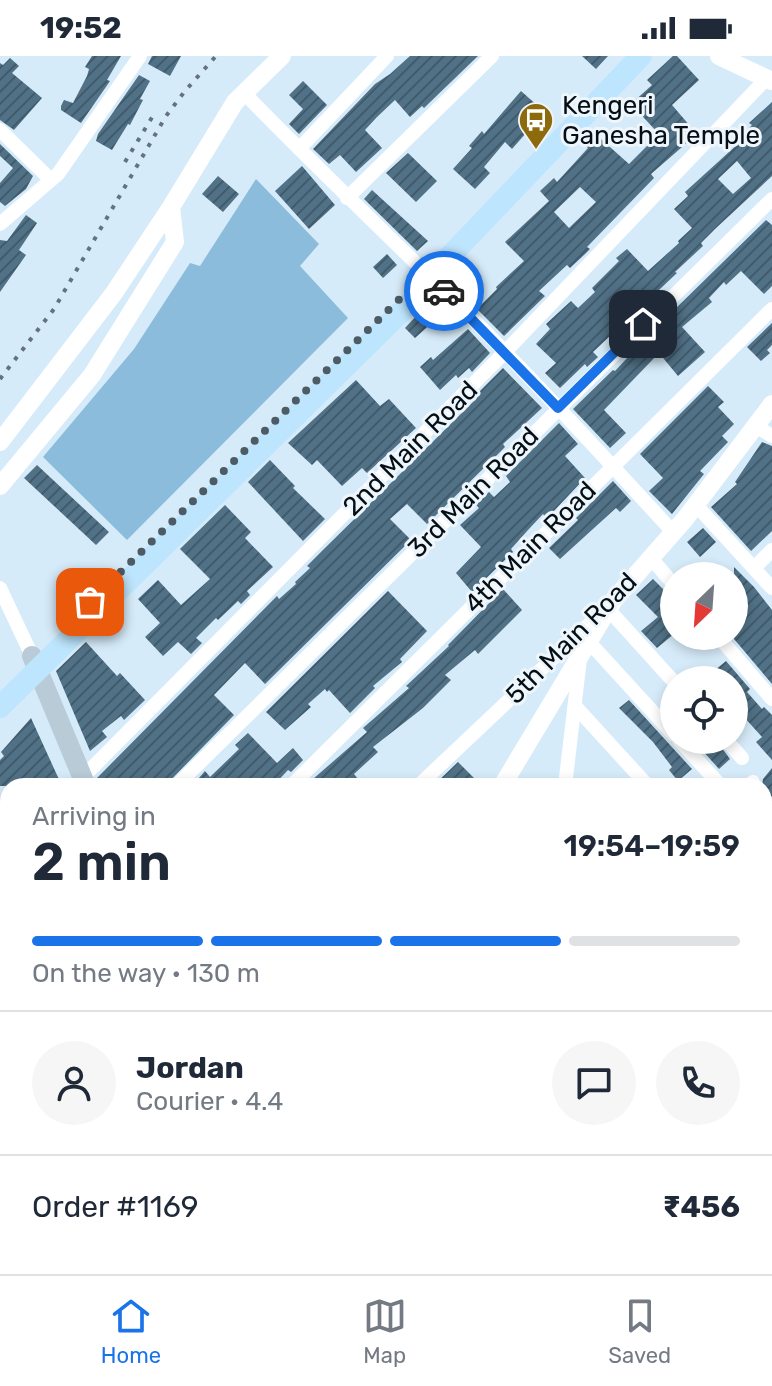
<!DOCTYPE html>
<meta charset="utf-8">
<style>
:root{--surface:#fff;--page:#f6f6f7;--text:#1f2937;--muted:#747a83;--line:#e0e1e3;--accent:#1a73e8}
body{margin:0;font-family:Rubik,sans-serif;background:var(--page);color:var(--text);height:100vh;display:flex;flex-direction:column;font-size:30px;white-space:nowrap}
*{box-sizing:border-box;margin:0}
p{font-size:26px;color:var(--muted)}
.icon{flex:none;width:44px;height:44px;fill:none;stroke:currentColor;stroke-width:2;stroke-linecap:round;stroke-linejoin:round}
.map{position:relative;flex:1;overflow:hidden}
.sheet{position:absolute;left:0px;top:722px;width:772px;height:496px;display:flex;flex-direction:column;background:var(--surface);border-radius:24px 24px 0 0;box-shadow:0 4px 12px #0003}
.sheet>*{flex:none}
.needle{width:52px;rotate:205deg}
.buttons{position:absolute;left:660px;top:506px;display:grid;gap:16px}
.buttons a{display:grid;place-items:center;width:88px;height:88px;border-radius:50%;background:var(--surface);box-shadow:0 4px 12px #0003;font-size:40px}
.pin{position:absolute;display:grid;place-items:center;width:68px;height:68px;color:#fff;margin:-34px;border-radius:16px;box-shadow:0 4px 12px #0006}
.courier{position:absolute;display:grid;place-items:center;width:80px;height:80px;margin:-40px;border:6px solid #1a73e8;border-radius:50%;background:#fff;color:#222;box-shadow:0 2px 10px #0007}
.head em{font-style:normal;font-weight:600}
.head div{display:flex;flex-direction:column-reverse}
.head{display:flex;align-items:center;justify-content:space-between;height:136px;padding:0 32px}
h1{font-size:52px;font-weight:600;line-height:60px}
.bar{display:grid;grid-template-columns:repeat(4,1fr);gap:12px 8px;align-content:center;height:96px;padding:0 32px}
.bar i{height:10px;border-radius:6px;background:var(--line)}
.bar .current{background:var(--accent)}
.bar p{grid-column:span 4}
.line{display:flex;align-items:center;gap:20px;padding:0 32px;border-top:2px solid var(--line)}
.line div{flex:1}
.round{display:grid;place-items:center;flex:none;width:84px;height:84px;border-radius:42px;background:var(--page)}
.status{display:flex;justify-content:space-between;align-items:center;height:56px;padding:0 40px;background:var(--surface);direction:ltr}
.status svg{height:22px;fill:currentColor}
.tab-bar{display:flex;justify-content:space-around;align-items:center;height:112px;border-top:2px solid var(--line);background:var(--surface);font-size:22px;color:var(--muted)}
.tab-bar a{display:grid;justify-items:center;gap:4px}
.tab-bar .current{color:var(--accent)}
.map>svg:first-child{display:block}
.green{fill:#8bbcdb}
.building{fill:url(#building-hatch);fill-rule:evenodd}
.lines{fill:none;stroke-linecap:round;stroke-linejoin:round}
.service{stroke:#fff;stroke-width:7}
.minor{stroke:#fff;stroke-width:14}
.tertiary{stroke:#fff;stroke-width:18}
.secondary{stroke:#b8cbd6;stroke-width:20}
.primary{stroke:#bde5fd;stroke-width:22}
.rail{stroke:#63727c;stroke-width:4;stroke-dasharray:4 8;stroke-linecap:butt}
.done{stroke:#4d5b65;stroke-width:8;stroke-dasharray:0 14.4}
.route{stroke:#1a73e8;stroke-width:10}
.labels{text-anchor:middle;stroke-width:6;stroke-linejoin:round;paint-order:stroke}
.poi-label{font-size:26px;fill:#030e15;stroke:#eff6fb;text-anchor:start}
.street-label{font-size:26px;fill:#030e15;stroke:#eff6fb}
</style>
<div class="status"><b>19:52</b><svg viewBox="0 0 49 12"><path d="M0 12V9h3v3zM5 12V6h3v6zM10 12V3h3v9zM15 12V0h3v12zM26 1h20v11H26zM47 4h2v5h-2z"/></svg></div>
<div class="map">
<svg width="772" height="1218" viewBox="0 0 772 1218">
<defs>
<pattern id="building-hatch" width="6" height="6" patternUnits="userSpaceOnUse" patternTransform="scale(2)"><rect width="6" height="6" fill="#517186"/><path d="M-1 1l2-2M0 6l6-6M5 7l2-2" fill="none" stroke="#415b6c"/></pattern>
</defs>
<rect width="100%" height="100%" fill="#d6ebf9"/>
<path class="green" d="M256 123 319 188 300 210 348 262 127 484 43 401 134 293 190 207 200 210Z
M8 936V1039L0 1047V944Z"/>
<path class="building" d="M92 0H121L107 24 110 25 81 67 61 54V50L64 44 73 47 87 20 89 13 85 11Z
M152 0H181L170 20 148 8Z
M410 0H478L424 52 422 50 410 61 395 44 377 61 365 74 382 92 356 116 340 99 329 108 313 93 375 28 390 18Z
M582 0H608L596 13Z
M673 0H677L699 24 672 49 697 78 651 118 654 122 587 191 590 193 584 199 570 212 567 209 539 235 545 240 504 280 477 253 497 233 496 231 524 205 505 186 549 145 540 135 554 122 557 126 588 92 581 86 592 75 629 108 659 78 631 48 652 29 647 24ZM580 131 596 146 569 172 554 156Z
M10 2 19 10 12 17 42 42 14 74 0 64V7L3 9Z
M139 19 150 25 140 43 143 44 130 69 128 68 112 94 96 85 98 78Z
M303 25 327 49 299 78 289 68 303 53 289 39Z
M521 35 548 59 530 79 527 76 512 93 505 86 484 111 490 117 475 133 453 113 472 92 469 90 482 75 484 78Z
M772 46V120L715 173 701 187 703 190 675 216 677 217 593 296 598 301 587 311 585 308 560 332 545 317 556 307 536 288 550 273 546 268 571 245 578 252 595 236 592 232 619 205 616 202 627 193 648 215 679 187 678 185 692 172 674 153 688 140 685 136 740 86 738 83 752 69 749 67ZM737 105 751 122 733 138 718 123Z
M0 88 33 120 26 133 5 150 0 146V127L13 112 0 100Z
M408 97 437 125 416 146 386 117Z
M302 110 335 149 309 173 275 135Z
M218 120 239 138 223 156 202 138Z
M372 134 428 185 417 195 364 143Z
M26 159 37 167 19 194 26 199 0 236V184L7 185Z
M766 164 772 169V230L764 238 741 215 726 229 724 226 709 242 712 246 682 271 705 296 678 320 659 297 604 354 626 377 610 392 573 353 613 314 615 315 630 299 632 302 663 274 660 270 675 257 673 255Z
M387 198 397 209 383 222 373 211Z
M432 243 444 256 415 282 405 272Z
M772 267V289L767 294 770 297 761 305 747 291Z
M468 273 490 297 472 316 469 312 458 322 456 319 440 334 420 311 431 301 433 304Z
M503 312 542 352 503 388 505 391 493 403 427 468 407 448 390 463 411 484 265 628 245 607 214 639 234 659 165 730H101L97 722 277 540 279 543 296 528 295 526 310 512 307 510 322 495 473 346 471 344Z
M356 324 380 350 389 343 416 372 367 417 362 412 342 430 317 404 312 409 288 387Z
M708 330 724 346 718 351 734 368 722 380 728 386 700 415 704 418 672 458 649 435 663 422 640 398Z
M559 367 578 388 565 400 585 422 552 457 546 462 543 458 528 474 511 493 513 496 472 536 456 517 481 491 460 469 479 452 476 449 489 436 494 441 510 426 506 420Z
M762 386 772 390V475L751 495 711 451 737 428 735 426Z
M270 404 295 430 293 432 325 463 303 485 248 426Z
M37 409 109 476 96 489 24 422Z
M613 425 631 445 620 456 616 452 560 503 549 492 578 464 576 462Z
M225 449 251 476 245 482 273 511 247 535 250 539 241 548 238 545 218 564 216 562 196 582 202 587 191 598 178 586 163 600 145 581 160 567 138 543 158 524 181 549 210 523 180 493Z
M703 472 716 486 700 501 687 486Z
M734 511 754 531 772 554V628L734 583Z
M653 523 674 544V578L657 592 641 575 658 561 636 539Z
M503 533 522 554 478 598 475 594 445 619 451 624 423 652 373 691 378 696 354 718 358 723 350 730H305L367 676 363 672 409 632 406 630 449 590 448 589Z
M388 535 427 575 400 603 402 606 373 630 375 632 350 657 329 634 327 636 325 633 308 648 311 651 285 674 266 656Z
M86 586 117 620 120 617 145 644 124 664 121 660 102 675 107 681 90 695 56 615Z
M726 605 750 633 747 636 762 653 764 651 772 659V704L756 686 762 681 734 650V624H703Z
M629 644 692 713 678 725 669 714 672 711 653 686 619 652Z
M31 662 62 730H0V704L4 700 1 696Z
M248 677 277 707 293 692 303 704 291 716 288 714 273 730H250L242 722 234 730H192L205 715 210 721 239 693 235 689Z
M693 684H716L730 703 719 713Z
M458 706 482 730H433Z
M772 712V741L762 730 763 723Z"/>
<g class="lines">
<path class="service" d="M0 763 8 771"/>
<path class="minor" d="M243 36C304 99 367 159 429 220 514 302 593 389 673 476
M0 74 51 124
M299 93 387 0
M347 142 492 0
M0 168 58 118 140 0
M756 370 772 380
M696 449 772 532
M651 502 674 529
M754 512 772 494
M0 532 32 600
M608 553 674 626
M718 580 772 643
M589 586 674 679
M575 650 648 730
M679 684 721 730
M726 684 742 702
M82 722 504 297 767 22
M176 730 772 143
M291 730 772 253
M418 730 601 557
M565 730 580 603
M749 730 753 726
M764 807 772 796
M764 904 772 895
M0 911 5 916 8 913
M764 1004 772 994
M764 1038 772 1046
M0 1062 8 1054
M764 1070 772 1061
M764 1147 772 1140
M0 1208 8 1199
M338 1210 345 1218
M431 1210 441 1218
M508 1210 517 1218
M599 1210 607 1218
M64 1218 72 1210
M475 1218 482 1210
M685 1218 694 1210"/>
<path class="tertiary" d="M719 0 772 25
M0 386 114 237 171 151 235 46 282 0
M0 430 92 319 175 186 171 151
M502 730 613 545 685 463 772 348
M155 1218 163 1210"/>
<path class="secondary" d="M32 600 86 730
M239 1218 240 1210"/>
<path class="primary" d="M0 651 417 240 430 221 641 0"/>
<path class="rail" d="M125 106 154 58
M0 323 54 253 166 60 185 35 216 0"/>
</g>
<g class="lines">
<path class="done" d="M90 546 416 227 430 221 444 235"/>
<path class="route" d="M444 235 558 352 643 268"/>
</g>
<defs>
<g id="bus-pin" transform="scale(1.8)"><path d="M0 17L-7.5 6A9.5 9.5 0 1 1 7.5 6Z" fill="#8d6b0d" stroke="#eff6fb"/><path d="M-5-6H5V4H4V6H2V4H-2V6H-4V4H-5ZM-3.5-4V0h7V-4ZM-3.5 1.2v1.5H-2V1.2ZM2 1.2v1.5H3.5V1.2Z" fill="#fff"/></g>
</defs>
<g fill-rule="evenodd">
<use href="#bus-pin" x="536" y="64"/>
</g>
<g class="labels">
<g class="poi-label">
<text x="562" y="58">Kengeri<tspan x="562" dy="30">Ganesha Temple</tspan></text>
</g>
<g class="street-label">
<text transform="translate(410 392) rotate(-45)" y="9">2nd Main Road</text>
<text transform="translate(473 436) rotate(-45)" y="9">3rd Main Road</text>
<text transform="translate(530 491) rotate(-45)" y="9">4th Main Road</text>
<text transform="translate(571 582) rotate(-45)" y="9">5th Main Road</text>
</g>
</g>
</svg>
<div class="buttons">
<a><svg class="needle" viewBox="-14 -14 28 28"><path d="M0-13l5 13h-10z" fill="#e53935"/><path d="M0 13l5-13h-10z" fill="#747a83"/></svg></a>
<a><svg class="icon" aria-label="locate" viewBox="0 0 24 24"><circle cx="12" cy="12" r="6"/><path d="M12 2v4M12 18v4M2 12h4M18 12h4"/></svg></a>
</div>
<div class="pin" style="left:90px;top:546px;background:#ea580c"><svg class="icon" aria-label="bag" viewBox="0 0 24 24"><path d="M5 8h14l-1 12H6zM9 8a3 3 0 0 1 6 0"/></svg></div>
<div class="pin" style="left:643px;top:268px;background:#1f2937"><svg class="icon" aria-label="home" viewBox="0 0 24 24"><path d="M3 11l9-7 9 7M6 9v11h12V9"/></svg></div>
<div class="courier" style="left:444px;top:235px"><svg class="icon" aria-label="car" viewBox="0 0 24 24"><path d="M5 17H2v-5l4-1 3-4h7l3 4 3 1v5h-3M9 17h6M6 11h13"/><circle cx="7" cy="17" r="2"/><circle cx="17" cy="17" r="2"/></svg></div>
<section class="sheet">
<div class="head"><div><h1>2 min</h1><p>Arriving in</p></div><em>19:54–19:59</em></div>
<div class="bar"><i class="current"></i><i class="current"></i><i class="current"></i><i></i><p>On the way · 130 m</p></div>
<div class="line" style="height:144px"><a class="round"><svg class="icon" aria-label="person" viewBox="0 0 24 24"><circle cx="12" cy="8" r="4"/><path d="M4 21q1-7 8-7t8 7"/></svg></a><div><b>Jordan</b><p>Courier · 4.4</p></div><a class="round"><svg class="icon" aria-label="chat" viewBox="0 0 24 24"><path d="M4 5h16v11H9l-5 4z"/></svg></a><a class="round"><svg class="icon" aria-label="phone" viewBox="0 0 24 24"><path d="M5 4h4l2 5-3 2q2 4 5 5l2-3 5 2v4C11 20 4 13 5 4z"/></svg></a></div>
<div class="line" style="height:104px"><div>Order #1169</div><b>₹456</b></div>
</section>
</div>
<nav class="tab-bar">
<a class="current"><svg class="icon" aria-label="home" viewBox="0 0 24 24"><path d="M3 11l9-7 9 7M6 9v11h12V9"/></svg>Home</a>
<a><svg class="icon" aria-label="map" viewBox="0 0 24 24"><path d="M3 6l6-2 6 2 6-2v14l-6 2-6-2-6 2zM9 4v14M15 6v14"/></svg>Map</a>
<a><svg class="icon" aria-label="saved" viewBox="0 0 24 24"><path d="M7 4h10v16l-5-4-5 4z"/></svg>Saved</a>
</nav>
